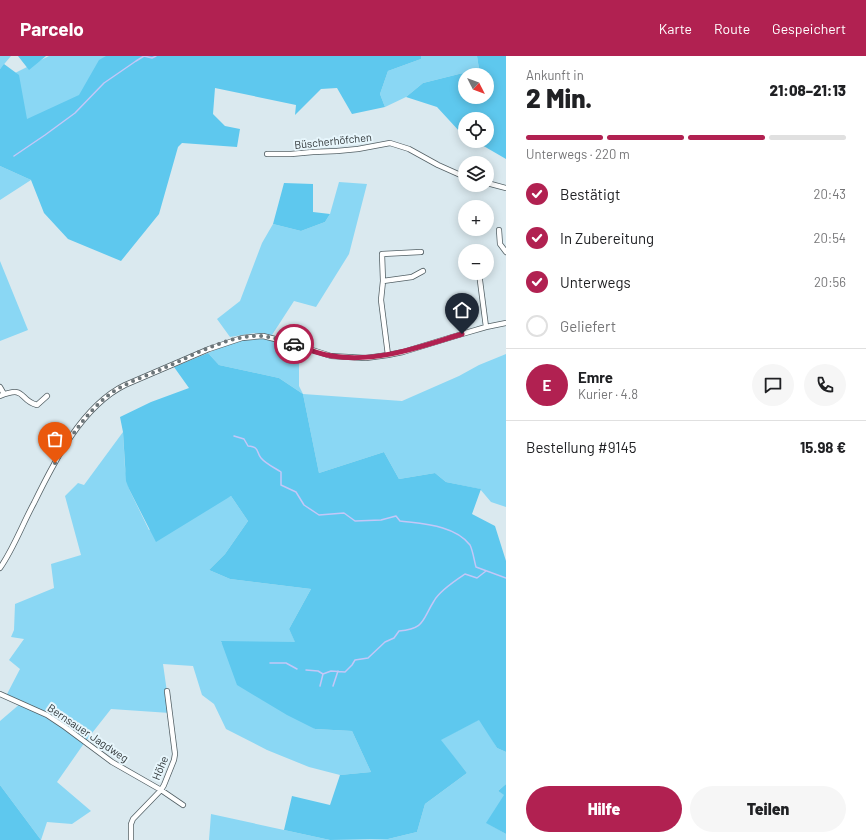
<!DOCTYPE html>
<html lang="de">
<meta charset="utf-8">
<style>
:root{--surface:#fff;--page:#f6f6f6;--text:#202124;--muted:#757577;--line:#e0e0e0;--accent:#b12151}
body{margin:0;font-family:Barlow,sans-serif;background:var(--page);color:var(--text);height:100vh;display:flex;flex-direction:column;font-size:15px;white-space:nowrap}
*{box-sizing:border-box;margin:0}
p{font-size:13px;color:var(--muted)}
.icon{flex:none;width:22px;height:22px;fill:none;stroke:currentColor;stroke-width:2;stroke-linecap:round;stroke-linejoin:round}
.map{position:relative;flex:1;overflow:hidden}
.details{display:flex;flex-direction:column;background:var(--surface);width:360px}
.details>*{flex:none}
.needle{width:26px;rotate:132deg}
.tools{position:absolute;left:458px;top:12px;display:grid;gap:8px}
.tools a{display:grid;place-items:center;width:36px;height:36px;border-radius:50%;background:var(--surface);box-shadow:0 2px 10px #0003;font-size:20px}
.pin{position:absolute;display:grid;place-items:center;width:34px;height:34px;color:#fff;margin:-41px -17px;border-radius:50% 50% 50% 0;rotate:-45deg;box-shadow:0 0 4px #0007}
.pin .icon{rotate:45deg}
.courier{position:absolute;display:grid;place-items:center;width:40px;height:40px;margin:-20px;border:3px solid #b12151;border-radius:50%;background:#fff;color:#222;box-shadow:0 1px 5px #0007}
.head em{font-style:normal;font-weight:800}
.head div{display:flex;flex-direction:column-reverse}
.head{display:flex;align-items:center;justify-content:space-between;height:68px;padding:0 20px}
h1{font-size:26px;font-weight:800;line-height:30px}
.bar{display:grid;grid-template-columns:repeat(4,1fr);gap:6px 4px;align-content:center;height:48px;padding:0 20px}
.bar i{height:5px;border-radius:3px;background:var(--line)}
.bar .current{background:var(--accent)}
.bar p{grid-column:span 4}
.line{display:flex;align-items:center;gap:10px;padding:0 20px;border-top:1px solid var(--line)}
.line div{flex:1}
.round{display:grid;place-items:center;flex:none;width:42px;height:42px;border-radius:21px;background:var(--page)}
ol{padding:0 20px;list-style:none}
li{display:flex;align-items:center;gap:12px;height:44px}
li p{margin-inline-start:auto}
li .icon{padding:4px;border-radius:50%;background:var(--accent);color:#fff;stroke-width:4}
li:last-child{color:var(--muted)}
li i{width:22px;height:22px;border:2px solid var(--line);border-radius:50%}
.cta{display:flex;gap:8px;margin-top:auto;padding:8px 20px}
.cta a{flex:1;height:46px;border-radius:24px;background:var(--accent);color:#fff;font-size:16px;font-weight:800;line-height:46px;text-align:center}
.cta a+a{background:var(--page);color:var(--text)}
header{display:flex;align-items:center;gap:24px;box-sizing:border-box;height:56px;padding:0 20px;background:var(--accent);color:#fff}
header strong{font-size:19px}
nav{display:flex;gap:22px;margin-inline-start:auto;font-size:14px}
main{display:flex;flex:1;min-height:0}
.map>svg:first-child{display:block}
.green{fill:#8ad7f4}
.forest{fill:#5ec8ee;fill-rule:evenodd}
.lines{fill:none;stroke-linecap:round;stroke-linejoin:round}
.stream{stroke:#c4c7f7;stroke-width:1.5}
.street-casing{stroke:#536065;stroke-width:6}
.street{stroke:#fff;stroke-width:4.5}
.done{stroke:#6c7579;stroke-width:4;stroke-dasharray:0 7.2}
.route{stroke:#b12151;stroke-width:5}
.labels{text-anchor:middle;stroke-width:4;stroke-linejoin:round;paint-order:stroke}
.street-label{font-size:11px;fill:#313739;stroke:#e7f6fc}
</style>
<header>
<strong>Parcelo</strong>
<nav><a>Karte</a><a>Route</a><a>Gespeichert</a></nav>
</header>
<main>
<div class="map">
<svg width="506" height="784" viewBox="0 0 506 784">
<rect width="100%" height="100%" fill="#dae9ef"/>
<path class="green" d="M0 0H11L0 13Z
M49 0H123L92 38 26 67 15 17Z
M421 0H477L479 13 423 27 406 41 385 51 380 38 388 15 421 3Z
M0 110 31 124 0 144Z
M339 126 367 128 349 198 316 251 294 245 272 279 254 277 230 281 217 263 240 245 262 187 273 168 301 175 325 166 330 158Z
M0 205 28 274 0 285Z
M256 282 271 284 299 292V330L303 338 402 345 459 320 479 309 506 298V451L491 446 480 433 446 426 435 417 399 423 384 396 319 417 303 338 279 322 219 309 208 297 233 286Z
M123 376 125 412 129 433 149 474 231 440 248 465 225 498 209 514 230 523 311 533 289 573 296 587 221 586 315 673 352 675 371 716 340 719 309 711 267 694 226 673 214 648 202 639 193 610 163 608 170 657 111 653 85 686 57 726 91 755 72 768 47 766 41 784 0 729V665L21 647 6 640 20 613 9 604 24 583 11 581 14 574 15 548 54 532 51 508 81 499 65 440 78 427 84 429Z
M480 663 497 692 506 696V728L498 735 505 739 487 767 506 778V784H369L388 783 417 776 425 748 467 717 440 684Z
M211 758 330 784H209Z"/>
<path class="forest" d="M18 0H46L29 14Z
M106 0H421V3L388 15 380 38 385 51 352 58 337 32 321 33 295 59 296 49 215 32 213 58 225 70 240 73 237 91 182 87 178 91 159 158 121 205 68 183 44 157 31 124 0 110V13L4 8 19 19 27 63 79 39 99 4Z
M477 0H506V103L475 85H487V63H465V79L460 76 437 51 406 41 423 27 479 13ZM465 19H487V41H465Z
M284 127 313 128V156L330 158 325 166 301 175 273 168Z
M208 297 219 309 279 322 303 338 319 417 384 396 399 423 435 417 446 426 481 433 472 458 495 470 506 505V696L497 692 479 664 441 684 467 717 425 748 417 776 388 783 330 784 284 774 292 740 330 749 340 719 371 716 352 675 315 673 287 659 237 629 221 585 295 586 289 573 311 533 230 523 209 514 225 498 248 465 231 440 156 486 129 433 126 425 123 376 120 361 151 346 189 332 174 311Z
M506 728V778L486 767 504 739 498 735Z
M0 729 41 784H0Z"/>
<g class="lines">
<path class="stream" d="M14 100 45 79 75 57 104 27 136 5 144 0 152 2 156 0
M234 380 244 383 248 390C260 391 256 396 261 402 266 408 275 412 281 416V429L296 436 304 449 319 459 344 457 355 465 381 464 396 460 400 465C423 468 455 469 470 489 473 495 474 504 476 511L506 522
M270 607H286L297 613
M306 614 318 615 323 618 331 615 345 616 352 609 355 604 368 602 385 586 394 582 399 575C425 573 422 564 434 545 439 535 456 524 465 518L477 522 486 515
M320 630 323 618
M333 630 338 615"/>
<g class="street-casing">
<path id="street" d="M267 98H291L313 96 337 95 358 93 390 87 409 93 438 109 465 121
M487 127 506 132
M499 174 500 188 506 196
M479 217 486 271
M383 225 412 221 423 215
M388 299 381 244 383 225 382 198 421 196
M0 331 4 338
M0 340C27 329 18 344 37 349L47 340
M0 512C14 492 22 469 34 447 54 406 82 350 125 329L209 293 242 282 263 280 287 286 331 300 366 302 388 299 403 296 462 278 486 271 506 267
M0 638 47 659 65 671 112 706 161 734 183 749
M131 784V768L133 763 161 734 164 729 174 704 175 698 167 635"/>
</g>
<use href="#street" class="street"/>
</g>
<g class="lines">
<path class="done" d="M55 407C69 383 84 360 105 342 121 328 144 321 164 312 192 300 221 283 252 280 266 279 281 284 294 288"/>
<path class="route" d="M294 288C306 293 319 298 332 300 377 307 419 291 462 278"/>
</g>
<g class="labels">
<g class="street-label">
<text transform="translate(333 85) rotate(-6)" y="4">Büscherhöfchen</text>
<text transform="translate(88 677) rotate(34)" y="4">Bernsauer Jagdweg</text>
<text transform="translate(160 712) rotate(-68)" y="4">Höhe</text>
</g>
</g>
</svg>
<div class="tools">
<a><svg class="needle" viewBox="-14 -14 28 28"><path d="M0-13l5 13h-10z" fill="#e53935"/><path d="M0 13l5-13h-10z" fill="#757577"/></svg></a>
<a><svg class="icon" aria-label="locate" viewBox="0 0 24 24"><circle cx="12" cy="12" r="6"/><path d="M12 2v4M12 18v4M2 12h4M18 12h4"/></svg></a>
<a><svg class="icon" aria-label="layers" viewBox="0 0 24 24"><path d="M12 4l9 5-9 5-9-5zM3 14l9 5 9-5"/></svg></a>
<a>+</a>
<a>−</a>
</div>
<div class="pin" style="left:55px;top:407px;background:#ea580c"><svg class="icon" aria-label="bag" viewBox="0 0 24 24"><path d="M5 8h14l-1 12H6zM9 8a3 3 0 0 1 6 0"/></svg></div>
<div class="pin" style="left:462px;top:278px;background:#1f2937"><svg class="icon" aria-label="home" viewBox="0 0 24 24"><path d="M3 11l9-7 9 7M6 9v11h12V9"/></svg></div>
<div class="courier" style="left:294px;top:288px"><svg class="icon" aria-label="car" viewBox="0 0 24 24"><path d="M5 17H2v-5l4-1 3-4h7l3 4 3 1v5h-3M9 17h6M6 11h13"/><circle cx="7" cy="17" r="2"/><circle cx="17" cy="17" r="2"/></svg></div>
</div>
<section class="details">
<div class="head"><div><h1>2 Min.</h1><p>Ankunft in</p></div><em>21:08–21:13</em></div>
<div class="bar"><i class="current"></i><i class="current"></i><i class="current"></i><i></i><p>Unterwegs · 220 m</p></div>
<ol>
<li><svg class="icon" aria-label="check" viewBox="0 0 24 24"><path d="M5 12l5 5 9-10"/></svg>Bestätigt<p>20:43</p></li>
<li><svg class="icon" aria-label="check" viewBox="0 0 24 24"><path d="M5 12l5 5 9-10"/></svg>In Zubereitung<p>20:54</p></li>
<li><svg class="icon" aria-label="check" viewBox="0 0 24 24"><path d="M5 12l5 5 9-10"/></svg>Unterwegs<p>20:56</p></li>
<li><i></i>Geliefert</li>
</ol>
<div class="line" style="height:72px"><b class="round" style="background:var(--accent);color:#fff">E</b><div><b>Emre</b><p>Kurier · 4.8</p></div><a class="round"><svg class="icon" aria-label="chat" viewBox="0 0 24 24"><path d="M4 5h16v11H9l-5 4z"/></svg></a><a class="round"><svg class="icon" aria-label="phone" viewBox="0 0 24 24"><path d="M5 4h4l2 5-3 2q2 4 5 5l2-3 5 2v4C11 20 4 13 5 4z"/></svg></a></div>
<div class="line" style="height:52px"><div>Bestellung #9145</div><b>15.98 €</b></div>
<div class="cta"><a>Hilfe</a><a>Teilen</a></div>
</section>
</main>
